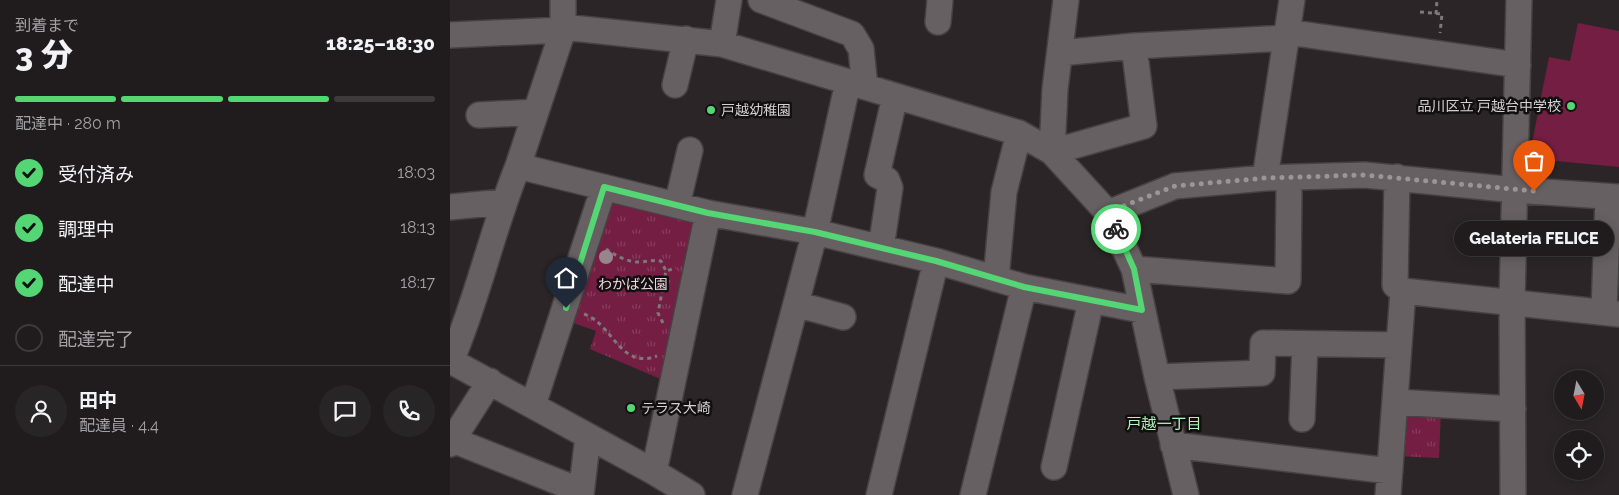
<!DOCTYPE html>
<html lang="ja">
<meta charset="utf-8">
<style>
:root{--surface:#201c1d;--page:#282526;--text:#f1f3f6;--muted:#a2a1a4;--line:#3d3a3b;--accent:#53d673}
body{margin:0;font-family:Raleway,"Noto Sans JP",sans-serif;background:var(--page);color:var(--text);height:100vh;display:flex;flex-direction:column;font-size:19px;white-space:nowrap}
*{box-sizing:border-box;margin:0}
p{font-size:16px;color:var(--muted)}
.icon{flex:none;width:28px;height:28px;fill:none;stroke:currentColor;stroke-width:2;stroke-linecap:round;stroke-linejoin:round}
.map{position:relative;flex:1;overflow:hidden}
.panel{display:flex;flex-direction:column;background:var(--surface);width:450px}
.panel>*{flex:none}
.needle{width:32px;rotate:170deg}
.controls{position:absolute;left:1104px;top:370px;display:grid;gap:10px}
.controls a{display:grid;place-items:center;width:50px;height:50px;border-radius:50%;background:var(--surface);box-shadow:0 2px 12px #0003,0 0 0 1px var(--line);font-size:25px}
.pin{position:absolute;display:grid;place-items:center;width:42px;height:42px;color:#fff;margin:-51px -21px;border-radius:50% 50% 50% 0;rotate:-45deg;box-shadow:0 0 5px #0007}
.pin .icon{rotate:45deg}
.courier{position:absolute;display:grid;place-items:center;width:50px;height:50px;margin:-25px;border:4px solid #53d673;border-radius:50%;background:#fff;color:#222;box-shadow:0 1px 6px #0007}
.bubble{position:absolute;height:35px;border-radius:18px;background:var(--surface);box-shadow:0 2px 12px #0003,0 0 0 1px var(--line);font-size:16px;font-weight:800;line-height:35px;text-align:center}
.summary em{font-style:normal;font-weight:800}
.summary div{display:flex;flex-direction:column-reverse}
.summary{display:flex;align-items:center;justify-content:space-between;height:85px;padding:0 15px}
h1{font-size:32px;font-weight:800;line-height:38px}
.bar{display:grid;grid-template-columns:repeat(4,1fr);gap:8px 5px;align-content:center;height:60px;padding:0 15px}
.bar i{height:6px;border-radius:4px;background:var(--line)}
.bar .active{background:var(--accent)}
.bar p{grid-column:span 4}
.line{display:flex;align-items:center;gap:12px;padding:0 15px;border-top:1px solid var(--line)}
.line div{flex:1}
.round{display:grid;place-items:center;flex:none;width:52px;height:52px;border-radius:26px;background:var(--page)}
ol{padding:0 15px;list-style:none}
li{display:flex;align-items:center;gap:15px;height:55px}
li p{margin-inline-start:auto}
li .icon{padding:5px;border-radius:50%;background:var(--accent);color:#111;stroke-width:4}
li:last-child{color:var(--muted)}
li i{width:28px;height:28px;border:2px solid var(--line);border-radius:50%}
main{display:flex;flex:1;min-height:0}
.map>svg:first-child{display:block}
.park{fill:url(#park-tufts)}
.pitch{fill:#741e43}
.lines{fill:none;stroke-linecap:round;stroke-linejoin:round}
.minor-casing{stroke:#464142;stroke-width:28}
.path{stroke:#7d7879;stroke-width:3;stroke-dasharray:4 4;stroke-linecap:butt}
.minor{stroke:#676062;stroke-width:25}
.tree{fill:#97858b}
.done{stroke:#9a9596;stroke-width:5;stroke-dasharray:0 9}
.route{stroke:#53d673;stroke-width:6}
.poi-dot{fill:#53d673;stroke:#120f10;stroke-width:2}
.labels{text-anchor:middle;stroke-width:5;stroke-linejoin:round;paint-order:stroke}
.poi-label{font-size:14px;fill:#d5d1d2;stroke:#120f10;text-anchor:start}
.park-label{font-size:14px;fill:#efd4dc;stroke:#120f10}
.neighbourhood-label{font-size:15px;fill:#b2f3bc;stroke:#120f10}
</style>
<main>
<section class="panel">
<div class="summary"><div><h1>3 分</h1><p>到着まで</p></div><em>18:25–18:30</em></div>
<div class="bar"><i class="active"></i><i class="active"></i><i class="active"></i><i></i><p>配達中 · 280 m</p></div>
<ol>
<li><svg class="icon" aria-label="check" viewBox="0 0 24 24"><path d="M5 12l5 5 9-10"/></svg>受付済み<p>18:03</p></li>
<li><svg class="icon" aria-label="check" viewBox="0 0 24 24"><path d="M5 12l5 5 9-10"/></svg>調理中<p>18:13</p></li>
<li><svg class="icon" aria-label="check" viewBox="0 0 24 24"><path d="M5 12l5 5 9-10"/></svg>配達中<p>18:17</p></li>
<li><i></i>配達完了</li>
</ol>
<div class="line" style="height:90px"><a class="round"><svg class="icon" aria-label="person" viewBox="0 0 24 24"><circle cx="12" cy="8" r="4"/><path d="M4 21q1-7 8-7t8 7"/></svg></a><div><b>田中</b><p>配達員 · 4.4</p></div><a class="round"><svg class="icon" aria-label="chat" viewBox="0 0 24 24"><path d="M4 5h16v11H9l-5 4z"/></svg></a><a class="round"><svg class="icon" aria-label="phone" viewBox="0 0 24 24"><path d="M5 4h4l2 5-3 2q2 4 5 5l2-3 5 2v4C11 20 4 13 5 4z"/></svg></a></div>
</section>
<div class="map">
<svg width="1169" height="495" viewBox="0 0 1169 495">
<defs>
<pattern id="park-tufts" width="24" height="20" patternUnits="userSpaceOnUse" patternTransform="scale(1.25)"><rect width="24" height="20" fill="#741e43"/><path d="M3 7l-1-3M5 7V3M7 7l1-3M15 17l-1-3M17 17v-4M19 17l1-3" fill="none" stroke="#873e5d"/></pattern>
</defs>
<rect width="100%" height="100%" fill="#2b2527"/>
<path class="park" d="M154 187 258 213 220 383 140 349 146 331 112 319Z
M949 409 991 410 989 458 946 456Z"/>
<path class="pitch" d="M1128 23 1169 31V167L1085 159 1080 153 1099 57 1120 61Z"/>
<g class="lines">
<g class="minor-casing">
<path id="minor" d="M113 0V30L68 166 258 213 365 232 486 261 574 287 691 310
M311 0 402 34 411 49 415 87
M488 22 490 0
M113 27 272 44 569 133 602 152 658 213 684 269 707 377 736 495
M837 32 1068 65
M0 35 113 30
M272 44 279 0
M610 53 684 46 836 38
M225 85 236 39
M29 115 86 112
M602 152 694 126 684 46
M602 152 605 89 616 0
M68 166C42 230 28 298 1 361L204 472 242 495
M947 177 945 285 953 291 1169 314
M815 178 842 0
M227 205 240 150
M0 207 53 202
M658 213 725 186 815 178 915 175 1065 190 1169 197
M431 248 440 188 437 180 427 175 445 96
M684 269 838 281 839 192
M546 279 554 192 569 133
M346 304 393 317
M1154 312 1158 197
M707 377 812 373 813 343 949 345
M945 402 1063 409
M83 405 154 187
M852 419 855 344
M3 440 131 491
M0 444 40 381
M723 445 940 471
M604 467 641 301
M204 472 258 213
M131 495 138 436
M295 495 365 232 398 82
M429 495 486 261
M523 495 574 287
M938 495 953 291
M1063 495 1062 303 1069 0"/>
</g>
<path class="path" d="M970 12 992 14 990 33
M986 14 987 0
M156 249C166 256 179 263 191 262 199 261 203 260 211 261L216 271
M134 314C163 324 170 370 207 356
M213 323 208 313 216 271 226 268"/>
<use href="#minor" class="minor"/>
</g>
<circle class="tree" cx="156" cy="257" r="7"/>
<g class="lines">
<path class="done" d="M666 229 658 212 725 186 815 178 915 175 1084 191"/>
<path class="route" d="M116 308 154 187 258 213 365 232 486 261 574 287 692 310 684 269 666 229"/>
</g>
<g class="poi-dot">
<circle cx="1121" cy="106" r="5"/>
<circle cx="261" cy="110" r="5"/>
<circle cx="181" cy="408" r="5"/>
</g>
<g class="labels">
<g class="poi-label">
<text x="1111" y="111" text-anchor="end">品川区立 戸越台中学校</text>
<text x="271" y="115">戸越幼稚園</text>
<text x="191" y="413">テラス大崎</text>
</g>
<g class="park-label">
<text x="183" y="289">わかば公園</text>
</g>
<g class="neighbourhood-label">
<text x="714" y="429">戸越一丁目</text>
</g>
</g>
</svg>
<div class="controls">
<a><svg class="needle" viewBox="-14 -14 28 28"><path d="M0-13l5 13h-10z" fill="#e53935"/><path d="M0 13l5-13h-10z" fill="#a2a1a4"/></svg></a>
<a><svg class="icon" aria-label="locate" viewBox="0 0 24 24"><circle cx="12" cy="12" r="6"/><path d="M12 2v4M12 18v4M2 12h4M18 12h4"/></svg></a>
</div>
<div class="pin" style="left:1084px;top:191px;background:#ea580c"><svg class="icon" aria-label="bag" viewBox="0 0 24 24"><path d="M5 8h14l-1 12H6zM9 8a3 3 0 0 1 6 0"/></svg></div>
<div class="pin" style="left:116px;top:308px;background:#1f2937"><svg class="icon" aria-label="home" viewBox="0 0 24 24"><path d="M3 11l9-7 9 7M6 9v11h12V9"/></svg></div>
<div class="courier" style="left:666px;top:229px"><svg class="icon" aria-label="bike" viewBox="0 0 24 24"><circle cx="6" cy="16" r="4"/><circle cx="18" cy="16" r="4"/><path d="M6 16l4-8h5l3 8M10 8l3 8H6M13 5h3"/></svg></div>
<div class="bubble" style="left:1004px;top:221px;width:160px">Gelateria FELICE</div>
</div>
</main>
